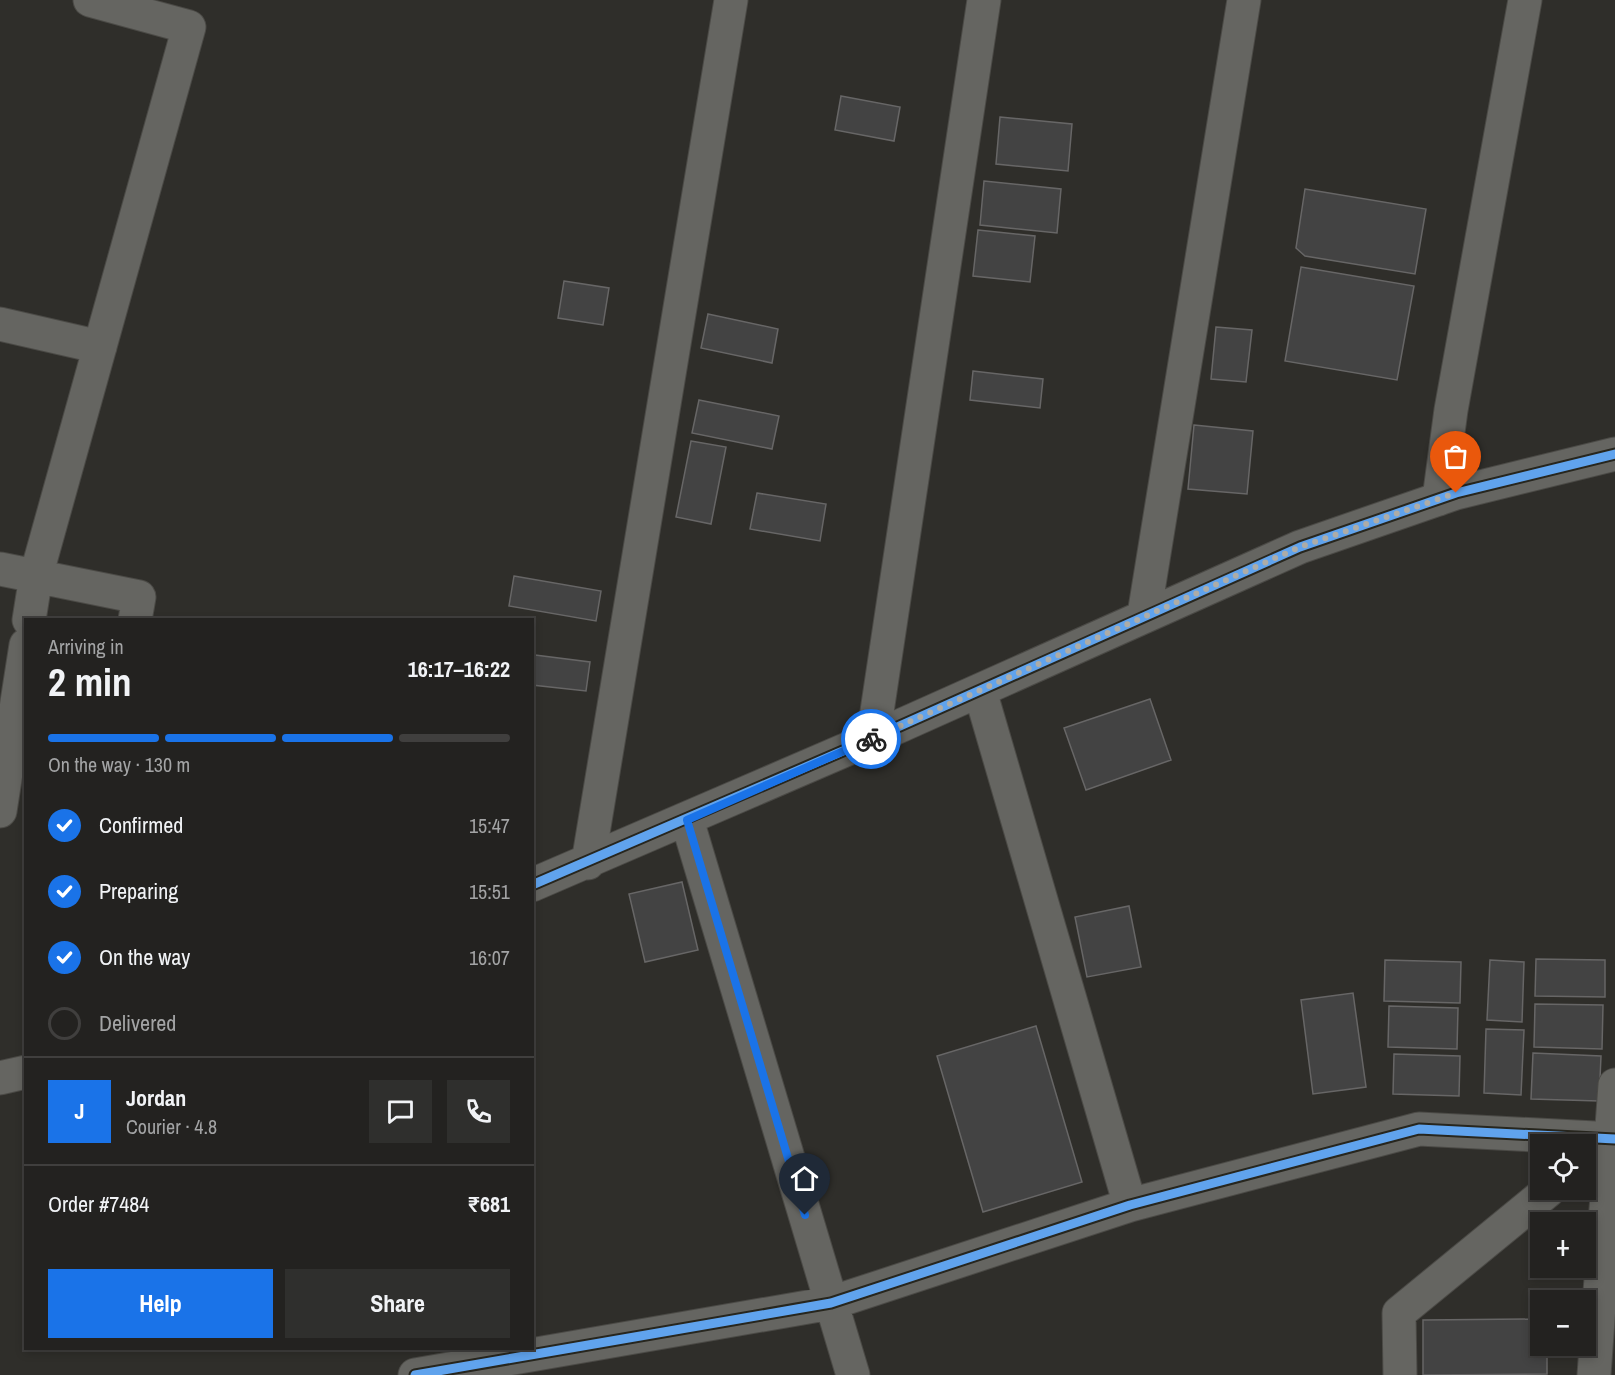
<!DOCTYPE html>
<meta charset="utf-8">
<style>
:root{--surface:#232220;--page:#2f2f2d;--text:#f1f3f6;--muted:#a3a4a5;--line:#403f3e;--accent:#1a73e8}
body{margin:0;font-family:"Archivo Narrow",sans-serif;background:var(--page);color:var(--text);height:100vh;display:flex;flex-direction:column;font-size:22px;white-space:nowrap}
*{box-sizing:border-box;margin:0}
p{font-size:20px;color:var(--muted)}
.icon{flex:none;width:33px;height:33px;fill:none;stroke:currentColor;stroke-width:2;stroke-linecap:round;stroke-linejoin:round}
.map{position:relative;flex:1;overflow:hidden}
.sheet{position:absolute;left:24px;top:618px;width:510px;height:732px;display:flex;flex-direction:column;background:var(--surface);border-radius:0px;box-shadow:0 3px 9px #0003,0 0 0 2px var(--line)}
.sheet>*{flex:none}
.tools{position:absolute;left:1530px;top:1134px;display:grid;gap:12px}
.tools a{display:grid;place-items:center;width:66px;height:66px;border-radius:0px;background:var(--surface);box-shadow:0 3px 9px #0003,0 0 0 2px var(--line);font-size:30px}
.pin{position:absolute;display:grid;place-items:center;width:51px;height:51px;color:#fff;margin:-62px -26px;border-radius:50% 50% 50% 0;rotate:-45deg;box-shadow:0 0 6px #0007}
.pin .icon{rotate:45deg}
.courier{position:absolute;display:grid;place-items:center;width:60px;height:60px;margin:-30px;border:4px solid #1a73e8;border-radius:50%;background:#fff;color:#222;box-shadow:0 2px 8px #0007}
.summary em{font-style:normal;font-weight:700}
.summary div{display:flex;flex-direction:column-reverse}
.summary{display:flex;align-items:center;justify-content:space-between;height:102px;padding:0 24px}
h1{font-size:39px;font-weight:700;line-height:45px}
.bar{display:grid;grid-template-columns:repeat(4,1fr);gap:9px 6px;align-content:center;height:72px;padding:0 24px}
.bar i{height:8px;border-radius:4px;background:var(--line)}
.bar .selected{background:var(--accent)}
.bar p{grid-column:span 4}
.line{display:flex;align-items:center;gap:15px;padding:0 24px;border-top:2px solid var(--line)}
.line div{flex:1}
.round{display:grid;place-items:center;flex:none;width:63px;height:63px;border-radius:0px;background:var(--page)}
ol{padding:0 24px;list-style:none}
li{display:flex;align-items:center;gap:18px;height:66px}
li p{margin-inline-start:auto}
li .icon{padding:6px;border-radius:50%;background:var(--accent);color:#fff;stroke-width:4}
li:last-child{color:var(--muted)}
li i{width:33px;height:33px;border:3px solid var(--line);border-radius:50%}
.button{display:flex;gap:12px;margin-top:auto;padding:12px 24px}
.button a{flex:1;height:69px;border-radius:0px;background:var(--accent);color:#fff;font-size:24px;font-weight:700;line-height:69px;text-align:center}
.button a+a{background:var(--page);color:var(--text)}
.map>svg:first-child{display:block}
.building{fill:#434343;stroke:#676666;stroke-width:1.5}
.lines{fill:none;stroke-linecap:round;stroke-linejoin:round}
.street-casing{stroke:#4b4a46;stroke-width:35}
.street{stroke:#656561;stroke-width:33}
.cycleway-casing{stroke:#27261e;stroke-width:13}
.cycleway{stroke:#60a3ed;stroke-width:9}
.done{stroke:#adaca7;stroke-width:6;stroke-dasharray:0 10.8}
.route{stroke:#1a73e8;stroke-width:8}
</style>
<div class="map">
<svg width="1615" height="1375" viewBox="0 0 1615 1375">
<rect width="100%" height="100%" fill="#2f2e2a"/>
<path class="building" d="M841 96 900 107 894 141 835 130Z
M1000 117 1072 124 1068 171 996 164Z
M984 181 1061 189 1057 233 980 225Z
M1305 189 1426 209 1415 274 1305 256 1296 248Z
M978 230 1035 236 1030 282 973 276Z
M1301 267 1414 286 1397 380 1285 361Z
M564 281 609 288 603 325 558 318Z
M708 314 778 329 772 363 701 348Z
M1216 327 1252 330 1246 382 1211 379Z
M973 371 1043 379 1040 408 970 400Z
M699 400 779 416 772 449 692 433Z
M1194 425 1253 431 1247 494 1188 489Z
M691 441 726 447 711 524 676 517Z
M757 493 826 504 820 541 750 529Z
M514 576 601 591 596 621 509 606Z
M535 655 590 662 586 691 532 685Z
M1150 699 1171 760 1086 790 1064 728Z
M682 882 698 950 645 962 629 894Z
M1129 906 1141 967 1087 977 1075 917Z
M1536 959 1605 960V997L1535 996Z
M1385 960 1461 962 1460 1003 1384 1001Z
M1490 960 1524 962 1522 1022 1487 1020Z
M1353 993 1366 1087 1313 1094 1301 1000Z
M1535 1004 1603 1005 1602 1049 1534 1047Z
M1389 1006 1458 1008 1457 1049 1388 1047Z
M1036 1026 1082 1182 983 1212 937 1056Z
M1486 1029 1524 1030 1521 1095 1484 1093Z
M1533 1053 1601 1056 1599 1101 1531 1099Z
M1394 1054 1460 1056 1459 1096 1393 1094Z
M1540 1319V1346H1547V1374L1423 1375V1320Z"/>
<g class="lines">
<g class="street-casing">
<path id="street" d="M0 324 100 347
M1439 499 1451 410 1525 0
M0 569 139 597 135 620
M1144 615 1244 0
M29 620 36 576 189 27 90 0
M980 691 1130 1205
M873 738 984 0
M0 811 26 645
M687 820 853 1375
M588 863 731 0
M532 885 873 738 1300 547 1456 493 1615 454
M0 1078 26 1072
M415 1375 831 1303 1130 1205 1419 1129 1615 1139
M1400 1375 1399 1313 1549 1190
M1594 1375 1615 1085"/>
</g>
<use href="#street" class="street"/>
<g class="cycleway-casing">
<path id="cycleway" d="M532 885 873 738 1300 547 1456 493 1615 454
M415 1375 831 1303 1130 1205 1419 1129 1615 1139"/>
</g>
<use href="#cycleway" class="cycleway"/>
</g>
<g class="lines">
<path class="done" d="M871 739 1300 547 1456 493"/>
<path class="route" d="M805 1215 687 820 871 739"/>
</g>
</svg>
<div class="tools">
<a><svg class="icon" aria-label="locate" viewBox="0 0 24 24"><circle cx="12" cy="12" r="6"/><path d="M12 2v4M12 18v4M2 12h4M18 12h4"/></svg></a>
<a>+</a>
<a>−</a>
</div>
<div class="pin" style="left:1456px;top:493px;background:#ea580c"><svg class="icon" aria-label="bag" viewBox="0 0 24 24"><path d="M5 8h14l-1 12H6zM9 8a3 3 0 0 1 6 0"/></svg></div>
<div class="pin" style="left:805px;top:1215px;background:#1f2937"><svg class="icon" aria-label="home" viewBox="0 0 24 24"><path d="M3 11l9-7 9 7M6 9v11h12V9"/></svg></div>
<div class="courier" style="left:871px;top:739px"><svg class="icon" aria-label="bike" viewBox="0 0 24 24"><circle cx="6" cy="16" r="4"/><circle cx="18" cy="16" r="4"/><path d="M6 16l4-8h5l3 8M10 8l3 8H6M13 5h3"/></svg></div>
<section class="sheet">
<div class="summary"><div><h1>2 min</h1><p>Arriving in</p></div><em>16:17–16:22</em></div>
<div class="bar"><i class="selected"></i><i class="selected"></i><i class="selected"></i><i></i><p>On the way · 130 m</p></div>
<ol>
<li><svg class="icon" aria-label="check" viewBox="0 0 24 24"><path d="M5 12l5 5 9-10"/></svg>Confirmed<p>15:47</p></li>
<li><svg class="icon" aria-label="check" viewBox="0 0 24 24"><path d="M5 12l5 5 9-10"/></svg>Preparing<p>15:51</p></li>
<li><svg class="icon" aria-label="check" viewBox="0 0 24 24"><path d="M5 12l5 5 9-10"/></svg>On the way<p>16:07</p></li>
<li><i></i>Delivered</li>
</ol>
<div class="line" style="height:108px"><b class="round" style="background:var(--accent);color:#fff">J</b><div><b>Jordan</b><p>Courier · 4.8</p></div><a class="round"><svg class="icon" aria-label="chat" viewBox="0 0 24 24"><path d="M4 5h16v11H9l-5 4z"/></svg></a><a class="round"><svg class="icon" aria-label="phone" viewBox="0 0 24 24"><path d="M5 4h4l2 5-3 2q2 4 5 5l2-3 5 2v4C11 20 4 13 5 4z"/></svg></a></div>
<div class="line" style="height:78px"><div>Order #7484</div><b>₹681</b></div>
<div class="button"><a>Help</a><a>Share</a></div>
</section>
</div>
